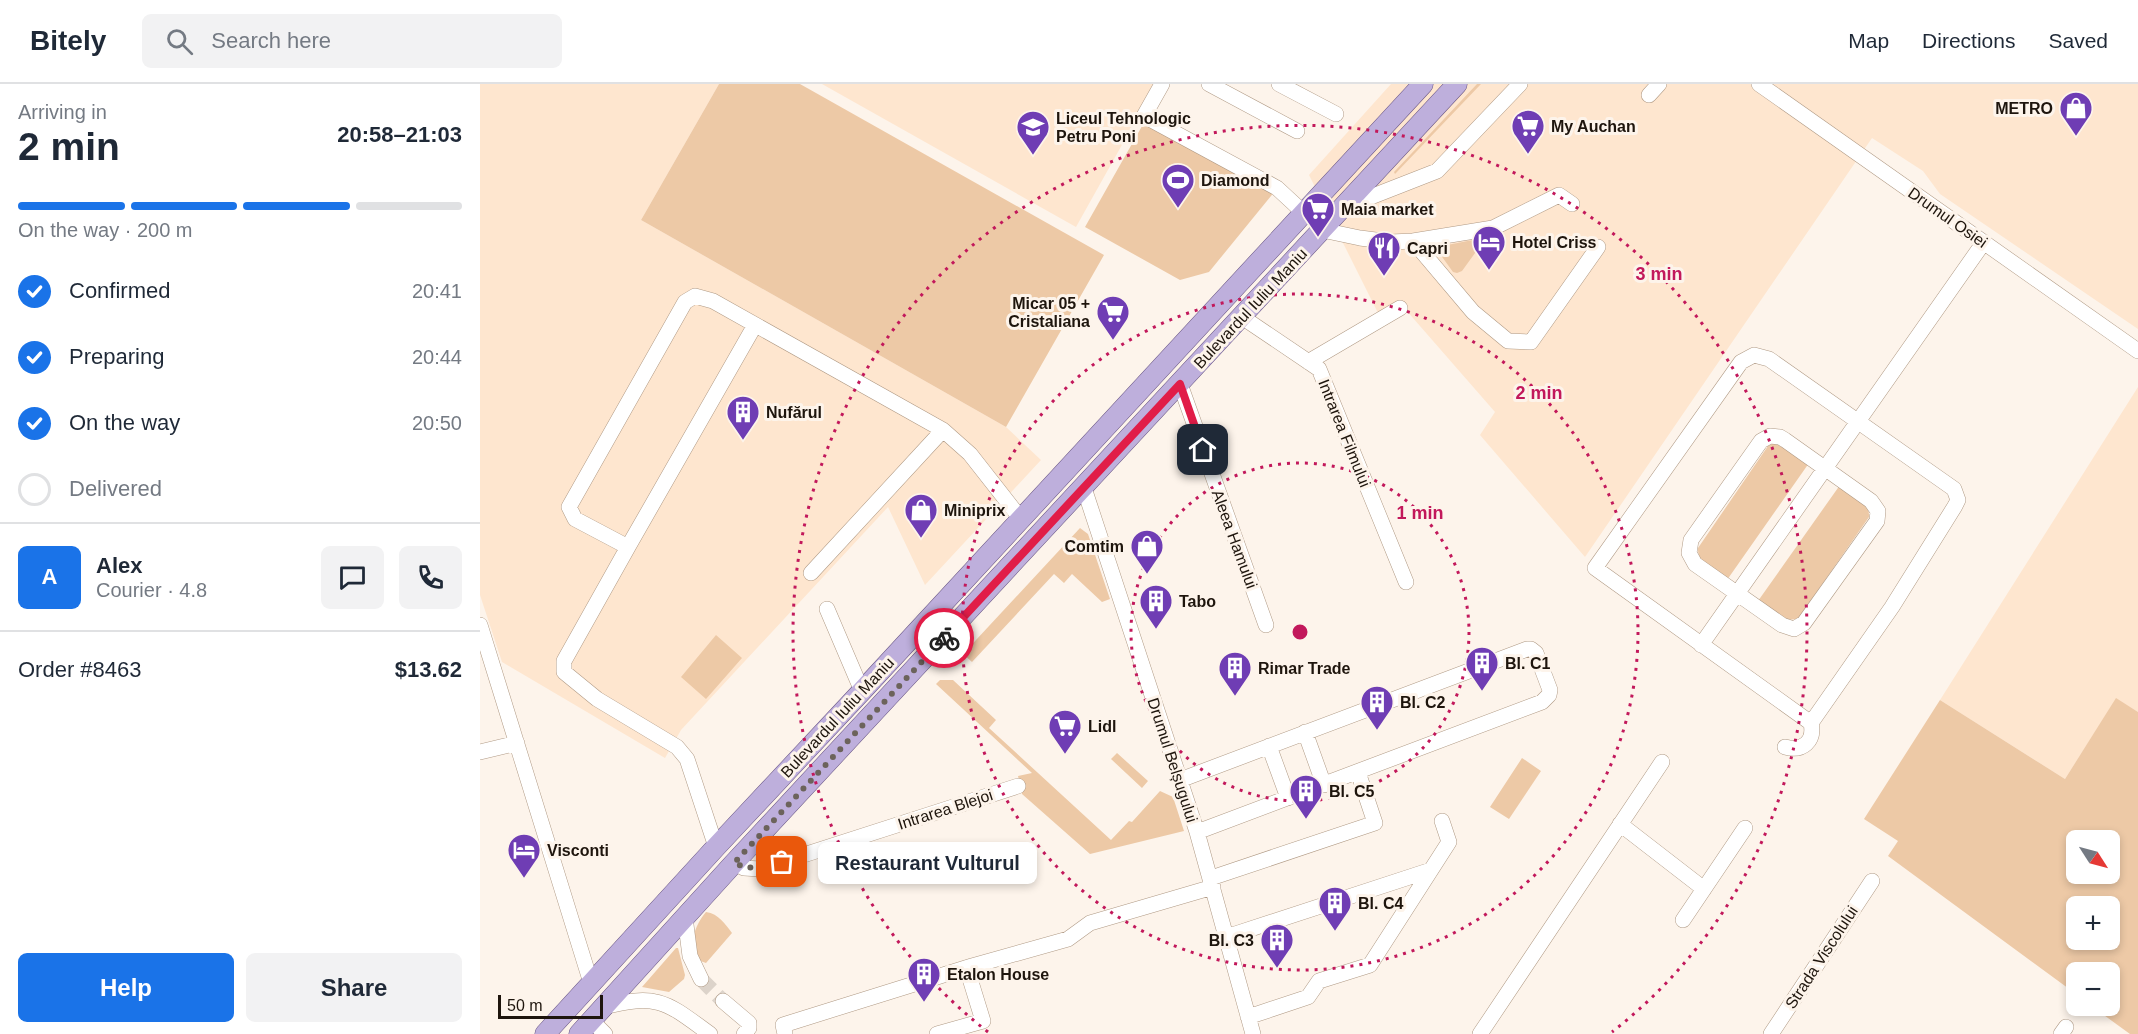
<!DOCTYPE html>
<meta charset="utf-8">
<style>
:root{--surface:#fff;--page:#f2f2f3;--text:#1f2937;--muted:#747a83;--line:#e0e1e3;--accent:#1a73e8}
body{margin:0;font-family:Helvetica,sans-serif;background:var(--page);color:var(--text);height:100vh;display:flex;flex-direction:column;font-size:22px;white-space:nowrap}
*{box-sizing:border-box;margin:0}
p{font-size:20px;color:var(--muted)}
.icon{flex:none;width:33px;height:33px;fill:none;stroke:currentColor;stroke-width:2;stroke-linecap:round;stroke-linejoin:round}
.map{position:relative;flex:1;overflow:hidden}
.sheet{display:flex;flex-direction:column;background:var(--surface);width:480px}
.sheet>*{flex:none}
.needle{width:39px;rotate:126deg}
.buttons{position:absolute;left:1586px;top:746px;display:grid;gap:12px}
.buttons a{display:grid;place-items:center;width:54px;height:54px;border-radius:9px;background:var(--surface);box-shadow:0 3px 9px #0003;font-size:30px}
.scale{position:absolute;left:18px;bottom:15px;width:105px;box-sizing:border-box;padding-left:6px;border:3px solid #1e150d;border-top:0;font-size:16px;line-height:21px;white-space:nowrap;color:#1e150d;-webkit-text-stroke:4px #fdf4eb;paint-order:stroke}
.pin{position:absolute;display:grid;place-items:center;width:51px;height:51px;color:#fff;margin:-26px;border-radius:12px;box-shadow:0 3px 9px #0006}
.courier{position:absolute;display:grid;place-items:center;width:60px;height:60px;margin:-30px;border:4px solid #e11d48;border-radius:50%;background:#fff;color:#222;box-shadow:0 2px 8px #0007}
.bubble{position:absolute;height:42px;border-radius:9px;background:var(--surface);box-shadow:0 3px 9px #0003;font-size:20px;font-weight:800;line-height:42px;text-align:center}
.head em{font-style:normal;font-weight:800}
.head div{display:flex;flex-direction:column-reverse}
.head{display:flex;align-items:center;justify-content:space-between;height:102px;padding:0 18px}
h1{font-size:39px;font-weight:800;line-height:45px}
.bar{display:grid;grid-template-columns:repeat(4,1fr);gap:9px 6px;align-content:center;height:72px;padding:0 18px}
.bar i{height:8px;border-radius:4px;background:var(--line)}
.bar .current{background:var(--accent)}
.bar p{grid-column:span 4}
.line{display:flex;align-items:center;gap:15px;padding:0 18px;border-top:2px solid var(--line)}
.line div{flex:1}
.round{display:grid;place-items:center;flex:none;width:63px;height:63px;border-radius:9px;background:var(--page)}
ol{padding:0 18px;list-style:none}
li{display:flex;align-items:center;gap:18px;height:66px}
li p{margin-inline-start:auto}
li .icon{padding:6px;border-radius:50%;background:var(--accent);color:#fff;stroke-width:4}
li:last-child{color:var(--muted)}
li i{width:33px;height:33px;border:3px solid var(--line);border-radius:50%}
.primary-button{display:flex;gap:12px;margin-top:auto;padding:12px 18px}
.primary-button a{flex:1;height:69px;border-radius:9px;background:var(--accent);color:#fff;font-size:24px;font-weight:800;line-height:69px;text-align:center}
.primary-button a+a{background:var(--page);color:var(--text)}
header{display:flex;align-items:center;gap:36px;box-sizing:border-box;height:84px;padding:0 30px;background:var(--surface);border-bottom:2px solid var(--line)}
header strong{font-size:28px}
nav{display:flex;gap:33px;margin-inline-start:auto;font-size:21px}
.search{width:420px;height:54px;background:var(--page);display:flex;align-items:center;gap:15px;box-sizing:border-box;padding:0 21px;border-radius:9px;color:var(--muted);font-size:22px}
main{display:flex;flex:1;min-height:0}
.map>svg:first-child{display:block}
.built{fill:#fee6cf}
.green{fill:#edc9a6;fill-rule:evenodd}
.lines{fill:none;stroke-linecap:round;stroke-linejoin:round}
.minor-tunnel{stroke:#dcd3ca;stroke-width:15;stroke-dasharray:15 8;stroke-linecap:butt}
.minor-casing{stroke:#b09a85;stroke-width:16}
.major-casing{stroke:#6a5784;stroke-width:21}
.minor{stroke:#fff;stroke-width:15}
.major{stroke:#beafdc;stroke-width:20}
.done{stroke:#6c635b;stroke-width:6;stroke-dasharray:0 10.8}
.route{stroke:#e11d48;stroke-width:8}
.ring{fill:none;stroke:#c2185b;stroke-width:3;stroke-dasharray:3 6}
.labels{text-anchor:middle;stroke-width:6;stroke-linejoin:round;paint-order:stroke}
.poi-label{font-size:16px;font-weight:bold;fill:#1e150d;stroke:#fdf4eb;text-anchor:start}
.street-label{font-size:16px;fill:#1e150d;stroke:#fdf4eb}
.centre{fill:#c2185b;stroke:#fdf4eb;stroke-width:3}
.ring-label{font-size:18px;text-anchor:middle;font-weight:bold;fill:#c2185b;stroke:#fdf4eb;stroke-width:6;stroke-linejoin:round;paint-order:stroke}
</style>
<header>
<strong>Bitely</strong>
<div class="search"><svg class="icon" aria-label="search" viewBox="0 0 24 24"><circle cx="10" cy="10" r="6"/><path d="M15 15l6 6"/></svg>Search here</div>
<nav><a>Map</a><a>Directions</a><a>Saved</a></nav>
</header>
<main>
<section class="sheet">
<div class="head"><div><h1>2 min</h1><p>Arriving in</p></div><em>20:58–21:03</em></div>
<div class="bar"><i class="current"></i><i class="current"></i><i class="current"></i><i></i><p>On the way · 200 m</p></div>
<ol>
<li><svg class="icon" aria-label="check" viewBox="0 0 24 24"><path d="M5 12l5 5 9-10"/></svg>Confirmed<p>20:41</p></li>
<li><svg class="icon" aria-label="check" viewBox="0 0 24 24"><path d="M5 12l5 5 9-10"/></svg>Preparing<p>20:44</p></li>
<li><svg class="icon" aria-label="check" viewBox="0 0 24 24"><path d="M5 12l5 5 9-10"/></svg>On the way<p>20:50</p></li>
<li><i></i>Delivered</li>
</ol>
<div class="line" style="height:108px"><b class="round" style="background:var(--accent);color:#fff">A</b><div><b>Alex</b><p>Courier · 4.8</p></div><a class="round"><svg class="icon" aria-label="chat" viewBox="0 0 24 24"><path d="M4 5h16v11H9l-5 4z"/></svg></a><a class="round"><svg class="icon" aria-label="phone" viewBox="0 0 24 24"><path d="M5 4h4l2 5-3 2q2 4 5 5l2-3 5 2v4C11 20 4 13 5 4z"/></svg></a></div>
<div class="line" style="height:78px"><div>Order #8463</div><b>$13.62</b></div>
<div class="primary-button"><a>Help</a><a>Share</a></div>
</section>
<div class="map">
<svg width="1658" height="950" viewBox="0 0 1658 950">
<rect width="100%" height="100%" fill="#fdf4eb"/>
<path class="built" d="M0 0H239L161 136 526 343 561 376 445 501 408 423 201 646 185 674 22 578 0 511Z
M342 0H676L596 143Z
M911 0H1658V245L1460 110 1443 87 1392 54 1105 473 1000 351 1015 328 926 226 903 239 829 91Z
M1658 303V628L1636 615 1585 695 1460 616Z"/>
<path class="green" d="M239 0H320L624 171 526 343 161 136Z
M997 0H1001L915 90 914 88Z
M666 35 795 107 729 188 700 196 605 143Z
M998 155 1003 158 982 187 977 189 973 188 960 170 962 162Z
M1292 360H1301L1329 379 1247 496C1235 488 1217 480 1218 464L1288 362Z
M1360 401C1372 409 1390 417 1389 433L1318 535 1306 536 1278 517Z
M600 444 608 450 630 515 622 518 592 490 584 499 574 490 492 578 483 570Z
M236 551 262 574 226 615 201 593Z
M460 596H473L516 636 509 644 631 756 649 737 652 738 680 707 693 713 704 747 610 770 542 710 538 692 552 689 456 600Z
M1636 614 1658 628V950H1650L1610 921H1629V888H1596V910L1408 772 1418 757 1384 735 1460 616 1585 695ZM1596 756H1629V789H1596ZM1596 822H1629V855H1596Z
M637 669 668 697 662 704 631 675Z
M1042 674 1061 687 1029 735 1010 723Z
M226 828C239 830 245 840 252 849L226 879C202 872 215 840 226 828Z
M196 864H198L205 891 204 895 189 908 162 903Z"/>
<g class="lines">
<path class="minor-tunnel" d="M221 895 243 917"/>
<g class="minor-casing">
<path id="minor" d="M682 0 664 32 797 104 824 129
M729 0 817 47
M799 0 856 30
M1279 0 1658 267
M1169 11 1179 0
M865 123 957 87 1040 0
M842 146 880 154 911 158 933 157 1013 144 1079 111 1092 120
M933 157 993 228 1028 257 1051 258 1118 163
M762 233 839 285 926 498
M828 278 920 224
M700 300 786 541
M1290 352 1300 353 1305 356 1391 417 1398 427 1397 437 1324 539 1314 545 1302 541 1215 480 1209 469 1211 456 1281 357Z
M604 404 717 748 773 950
M148 463 95 435 89 423 205 218 215 212 233 217 463 346 490 370 541 435
M331 489 463 346
M347 525 382 607
M0 541 111 899
M1221 561 1504 158
M825 648 844 701
M789 662 808 714
M1305 663C1323 668 1335 657 1331 639L1115 484 1261 278 1274 271 1289 275 1474 405 1478 416 1475 422 1412 523 1331 639
M0 668 37 659
M700 696 1047 565H1051L1056 569 1070 606 1069 611 1062 618 717 748
M1140 740 1224 805
M236 763 207 675 197 663 117 615 84 588V577L148 463 275 241
M254 779 264 784 280 785 538 702
M731 794 895 739 878 688
M205 833 210 872 221 895
M1203 836 1265 744
M746 853 951 786
M243 917 269 939V944L264 950
M123 923C179 909 186 918 230 950
M768 933 828 913 839 897 890 881 969 758 962 737
M111 936 125 950
M305 950 303 941 492 882 588 855 610 839 733 803
M457 950 503 937 487 885
M1000 950 1182 678
M1291 950 1392 797
M1581 950 1586 943"/>
</g>
<g class="major-casing">
<path id="major" d="M65 950 236 763 382 607 943 0
M99 950 254 779 977 0"/>
</g>
<use href="#minor" class="minor"/>
<use href="#major" class="major"/>
</g>
<g class="lines">
<path class="done" d="M302 778C284 784 272 787 254 779L464 554"/>
<path class="route" d="M464 554 700 300 723 366"/>
</g>
<g class="ring">
<circle cx="820" cy="548" r="169"/>
<circle cx="820" cy="548" r="338"/>
<path d="M508 948A507 507 0 1 1 1132 948"/>
</g>
<defs>
<g id="shop-pin" transform="scale(1.725)"><path d="M0 17L-7.5 6A9.5 9.5 0 1 1 7.5 6Z" fill="#6f3db4" stroke="#fdf4eb"/><path d="M-5-2.5h2.3a2.7 3.5 0 0 1 5.4 0H5L5.5 6h-11ZM-1.5-2.5h3a1.5 2.3 0 0 0-3 0Z" fill="#fff"/></g>
<g id="supermarket-pin" transform="scale(1.725)"><path d="M0 17L-7.5 6A9.5 9.5 0 1 1 7.5 6Z" fill="#6f3db4" stroke="#fdf4eb"/><path d="M-6-5.5h2.5l.6 2H6L4.5 2H-2.5L-4.4-4H-6ZM-1.5 3.2a1.3 1.3 0 1 0 .1 0ZM3 3.2a1.3 1.3 0 1 0 .1 0Z" fill="#fff"/></g>
<g id="school-pin" transform="scale(1.725)"><path d="M0 17L-7.5 6A9.5 9.5 0 1 1 7.5 6Z" fill="#6f3db4" stroke="#fdf4eb"/><path d="M0-5L7-2L0 1L-7-2ZM-4 1L0 2.5L4 1V4Q0 6-4 4Z" fill="#fff"/></g>
<g id="stadium-pin" transform="scale(1.725)"><path d="M0 17L-7.5 6A9.5 9.5 0 1 1 7.5 6Z" fill="#6f3db4" stroke="#fdf4eb"/><path d="M0-5a6.5 5 0 1 0 0 10a6.5 5 0 1 0 0-10ZM-3.5-1.8h7v3.6h-7Z" fill="#fff"/></g>
<g id="hotel-pin" transform="scale(1.725)"><path d="M0 17L-7.5 6A9.5 9.5 0 1 1 7.5 6Z" fill="#6f3db4" stroke="#fdf4eb"/><path d="M-6-4.5h1.5V1H6V5H4.5V3h-9V5H-6ZM-4 0a1.8 1.8 0 1 1 3.6 0ZM.5 0V-2.5h3Q6-2.5 6 0Z" fill="#fff"/></g>
<g id="restaurant-pin" transform="scale(1.725)"><path d="M0 17L-7.5 6A9.5 9.5 0 1 1 7.5 6Z" fill="#6f3db4" stroke="#fdf4eb"/><path d="M-5-6h1v4h1v-4h1v4h1v-4h1v5L-1.5 .5V6h-2V.5L-5-1ZM5-6V6H3V1.5H1.5Q1.5-4 5-6Z" fill="#fff"/></g>
<g id="building-pin" transform="scale(1.725)"><path d="M0 17L-7.5 6A9.5 9.5 0 1 1 7.5 6Z" fill="#6f3db4" stroke="#fdf4eb"/><path d="M-4-6H4V6H1V3H-1V6H-4ZM-2.5-4.3h1.7v1.8h-1.7ZM.8-4.3h1.7v1.8H.8ZM-2.5-1h1.7V.8h-1.7ZM.8-1h1.7V.8H.8Z" fill="#fff"/></g>
</defs>
<g fill-rule="evenodd">
<use href="#shop-pin" x="1596" y="24"/>
<use href="#supermarket-pin" x="1048" y="42"/>
<use href="#school-pin" x="553" y="43"/>
<use href="#stadium-pin" x="698" y="96"/>
<use href="#supermarket-pin" x="838" y="125"/>
<use href="#hotel-pin" x="1009" y="158"/>
<use href="#restaurant-pin" x="904" y="164"/>
<use href="#supermarket-pin" x="633" y="228"/>
<use href="#building-pin" x="263" y="328"/>
<use href="#shop-pin" x="441" y="426"/>
<use href="#shop-pin" x="667" y="462"/>
<use href="#building-pin" x="676" y="517"/>
<use href="#building-pin" x="1002" y="579"/>
<use href="#building-pin" x="755" y="584"/>
<use href="#building-pin" x="897" y="618"/>
<use href="#supermarket-pin" x="585" y="642"/>
<use href="#building-pin" x="826" y="707"/>
<use href="#hotel-pin" x="44" y="766"/>
<use href="#building-pin" x="855" y="819"/>
<use href="#building-pin" x="797" y="856"/>
<use href="#building-pin" x="444" y="890"/>
</g>
<g class="labels">
<g class="poi-label">
<text x="1573" y="30" text-anchor="end">METRO</text>
<text x="576" y="40">Liceul Tehnologic<tspan x="576" dy="18">Petru Poni</tspan></text>
<text x="1071" y="48">My Auchan</text>
<text x="721" y="102">Diamond</text>
<text x="861" y="131">Maia market</text>
<text x="1032" y="164">Hotel Criss</text>
<text x="927" y="170">Capri</text>
<text x="610" y="225" text-anchor="end">Micar 05 +<tspan x="610" dy="18">Cristaliana</tspan></text>
<text x="286" y="334">Nufărul</text>
<text x="464" y="432">Miniprix</text>
<text x="644" y="468" text-anchor="end">Comtim</text>
<text x="699" y="523">Tabo</text>
<text x="1025" y="585">Bl. C1</text>
<text x="778" y="590">Rimar Trade</text>
<text x="920" y="624">Bl. C2</text>
<text x="608" y="648">Lidl</text>
<text x="849" y="713">Bl. C5</text>
<text x="67" y="772">Visconti</text>
<text x="878" y="825">Bl. C4</text>
<text x="774" y="862" text-anchor="end">Bl. C3</text>
<text x="467" y="896">Etalon House</text>
</g>
<g class="street-label">
<text transform="translate(1468 133) rotate(35)" y="6">Drumul Osiei</text>
<text transform="translate(770 224) rotate(-47)" y="6">Bulevardul Iuliu Maniu</text>
<text transform="translate(865 349) rotate(68)" y="6">Intrarea Filmului</text>
<text transform="translate(755 455) rotate(70)" y="6">Aleea Hamului</text>
<text transform="translate(357 633) rotate(-47)" y="6">Bulevardul Iuliu Maniu</text>
<text transform="translate(693 676) rotate(72)" y="6">Drumul Belșugului</text>
<text transform="translate(465 725) rotate(-18)" y="6">Intrarea Blejoi</text>
<text transform="translate(1341 873) rotate(-57)" y="6">Strada Viscolului</text>
</g>
</g>
<circle cx="820" cy="548" r="9" class="centre"/>
<g class="ring-label">
<text x="1179" y="196">3 min</text>
<text x="1059" y="315">2 min</text>
<text x="940" y="435">1 min</text>
</g>
</svg>
<div class="buttons">
<a><svg class="needle" viewBox="-14 -14 28 28"><path d="M0-13l5 13h-10z" fill="#e53935"/><path d="M0 13l5-13h-10z" fill="#747a83"/></svg></a>
<a>+</a>
<a>−</a>
</div>
<div class="scale">50 m</div>
<div class="pin" style="left:302px;top:778px;background:#ea580c"><svg class="icon" aria-label="bag" viewBox="0 0 24 24"><path d="M5 8h14l-1 12H6zM9 8a3 3 0 0 1 6 0"/></svg></div>
<div class="pin" style="left:723px;top:366px;background:#1f2937"><svg class="icon" aria-label="home" viewBox="0 0 24 24"><path d="M3 11l9-7 9 7M6 9v11h12V9"/></svg></div>
<div class="courier" style="left:464px;top:554px"><svg class="icon" aria-label="bike" viewBox="0 0 24 24"><circle cx="6" cy="16" r="4"/><circle cx="18" cy="16" r="4"/><path d="M6 16l4-8h5l3 8M10 8l3 8H6M13 5h3"/></svg></div>
<div class="bubble" style="left:338px;top:758px;width:219px">Restaurant Vulturul</div>
</div>
</main>
